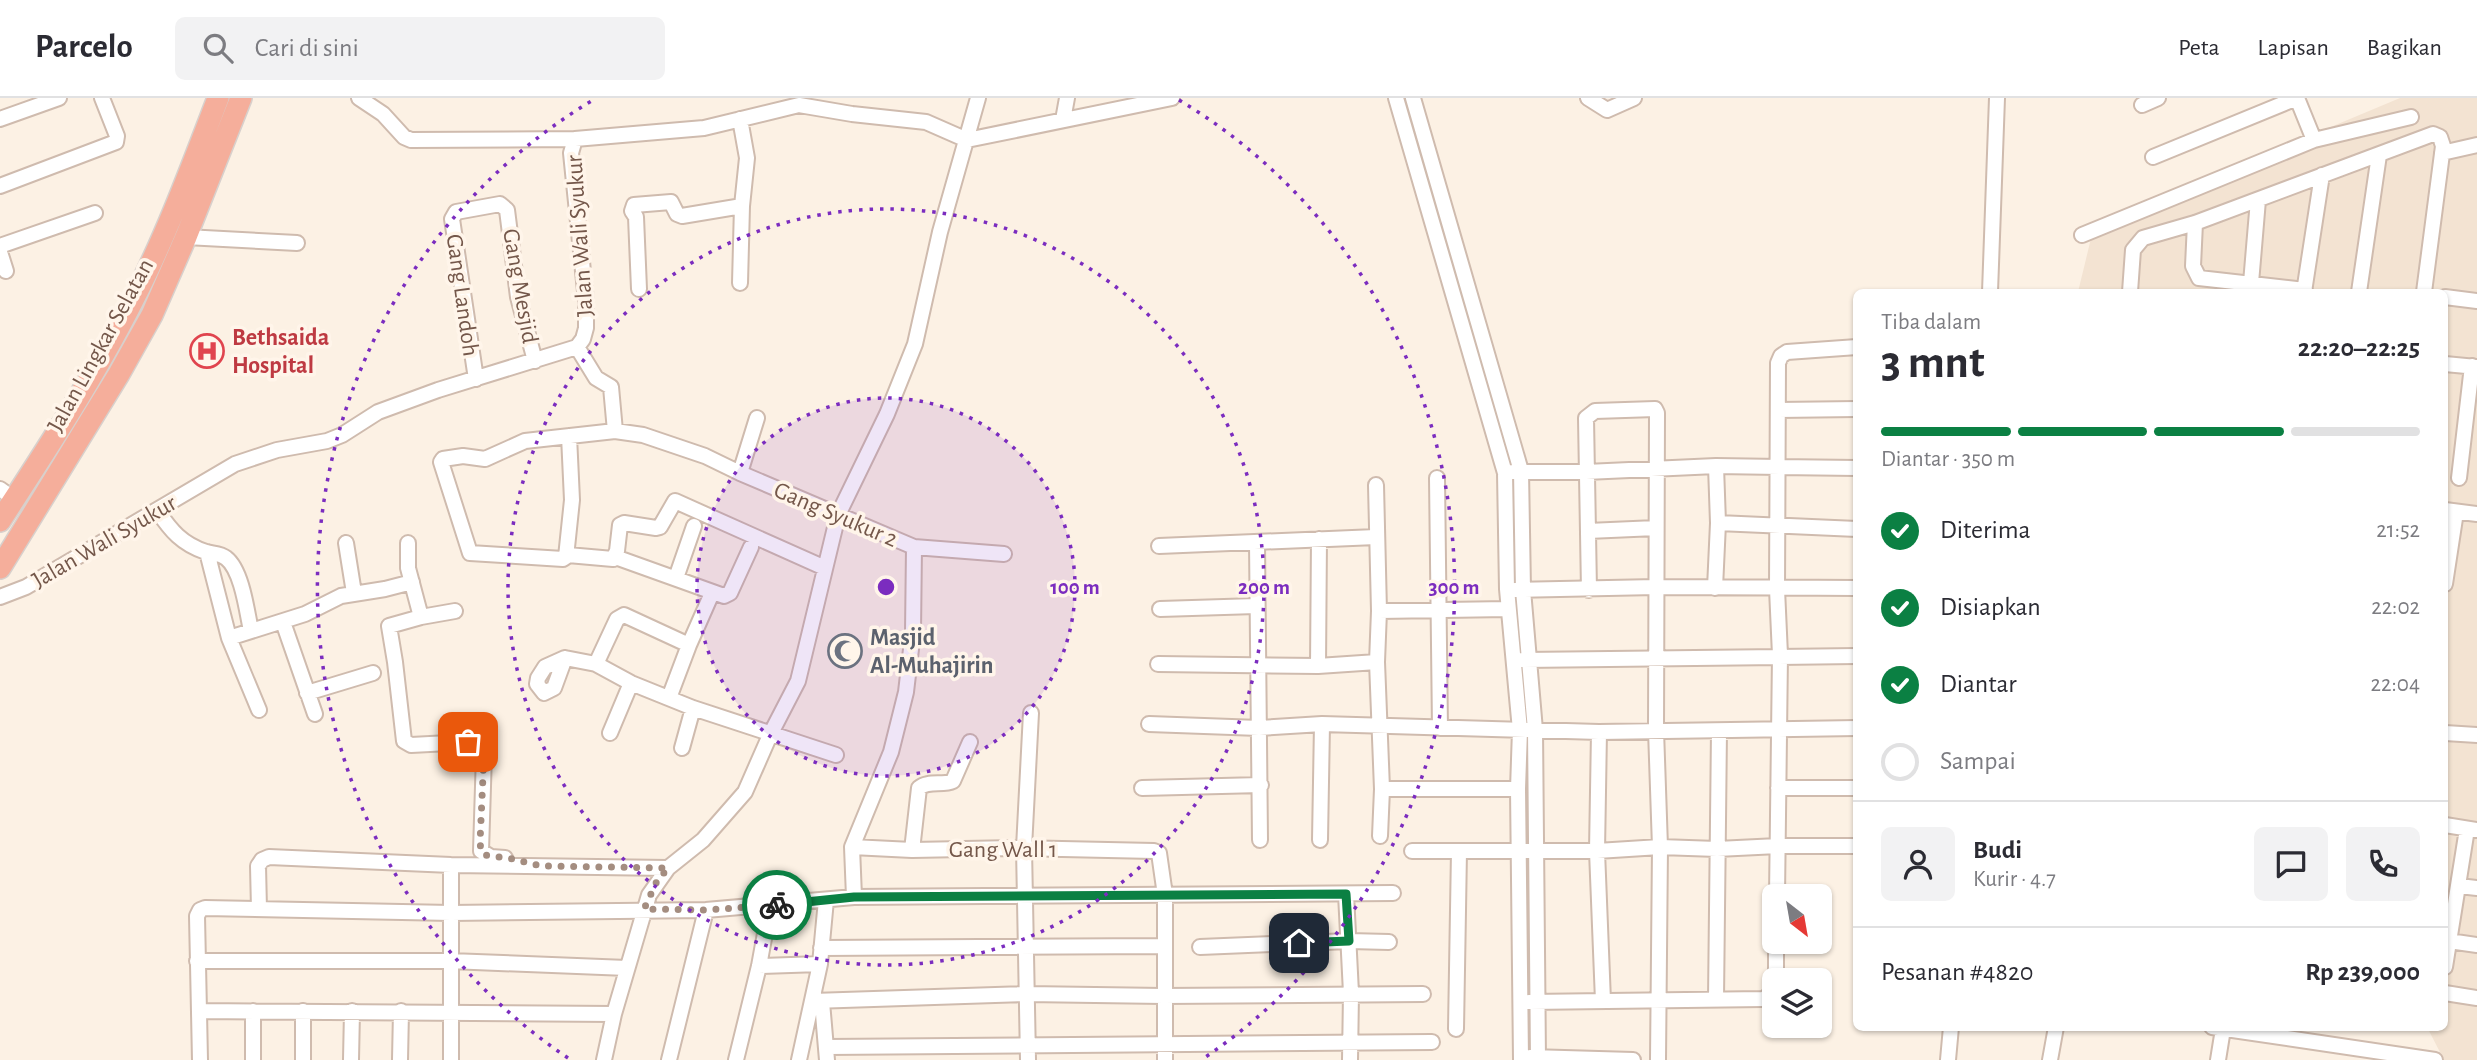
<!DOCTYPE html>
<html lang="id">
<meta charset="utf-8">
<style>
:root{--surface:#fff;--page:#f2f2f3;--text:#2b2b33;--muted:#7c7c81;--line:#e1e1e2;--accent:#0b8043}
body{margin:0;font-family:"Alegreya Sans",sans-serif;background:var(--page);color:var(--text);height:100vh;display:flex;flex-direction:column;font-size:26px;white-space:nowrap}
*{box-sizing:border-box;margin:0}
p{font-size:23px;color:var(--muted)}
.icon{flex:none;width:38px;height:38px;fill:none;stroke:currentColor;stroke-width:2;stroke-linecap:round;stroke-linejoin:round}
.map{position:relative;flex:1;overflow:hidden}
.details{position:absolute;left:1853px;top:191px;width:595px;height:742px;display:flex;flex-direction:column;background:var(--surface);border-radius:10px;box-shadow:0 2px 5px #0004}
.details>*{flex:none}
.needle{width:46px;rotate:149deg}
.fabs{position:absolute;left:1762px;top:786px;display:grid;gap:14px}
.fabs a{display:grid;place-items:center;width:70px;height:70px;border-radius:10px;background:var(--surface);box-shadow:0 2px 5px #0004;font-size:35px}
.pin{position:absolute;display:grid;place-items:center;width:60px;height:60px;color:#fff;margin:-30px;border-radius:14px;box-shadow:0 4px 10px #0006}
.courier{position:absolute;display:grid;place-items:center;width:70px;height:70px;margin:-35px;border:5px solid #0b8043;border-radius:50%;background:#fff;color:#222;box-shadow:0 2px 9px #0007}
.head em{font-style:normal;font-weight:700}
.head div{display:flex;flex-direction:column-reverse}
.head{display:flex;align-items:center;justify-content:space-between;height:119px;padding:0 28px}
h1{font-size:46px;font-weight:700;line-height:52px}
.bar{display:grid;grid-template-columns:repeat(4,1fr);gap:10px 7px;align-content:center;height:84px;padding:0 28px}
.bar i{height:9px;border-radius:5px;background:var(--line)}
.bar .on{background:var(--accent)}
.bar p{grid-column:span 4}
.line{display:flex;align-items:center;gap:18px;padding:0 28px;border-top:2px solid var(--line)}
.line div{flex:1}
.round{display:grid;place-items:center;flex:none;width:74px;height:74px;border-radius:10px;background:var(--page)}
ol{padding:0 28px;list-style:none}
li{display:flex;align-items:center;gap:21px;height:77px}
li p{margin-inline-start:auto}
li .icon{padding:7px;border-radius:50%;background:var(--accent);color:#fff;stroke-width:4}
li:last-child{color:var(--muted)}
li i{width:38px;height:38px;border:4px solid var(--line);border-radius:50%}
header{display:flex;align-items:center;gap:42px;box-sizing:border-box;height:98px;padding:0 35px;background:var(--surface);border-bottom:2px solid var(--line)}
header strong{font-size:33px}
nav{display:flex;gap:38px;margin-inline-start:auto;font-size:24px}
.search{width:490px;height:63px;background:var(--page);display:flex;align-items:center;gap:18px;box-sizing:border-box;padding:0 24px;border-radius:10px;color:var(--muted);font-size:26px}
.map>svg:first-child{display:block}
.residential{fill:#f3e3d2}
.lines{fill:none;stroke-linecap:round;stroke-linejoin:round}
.minor-casing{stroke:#cfbbae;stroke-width:18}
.highway-casing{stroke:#d8d0cc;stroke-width:24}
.minor{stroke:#fff;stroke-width:14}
.highway{stroke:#f5ae9b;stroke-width:21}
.done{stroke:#a48d80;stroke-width:7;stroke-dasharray:0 12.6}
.route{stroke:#0b8043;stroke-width:9}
.ring{fill:none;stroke:#7b2cbf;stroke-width:3.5;stroke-dasharray:3.5 7}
.labels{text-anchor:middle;stroke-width:7;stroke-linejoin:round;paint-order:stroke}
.street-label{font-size:24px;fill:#74574a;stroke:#fff5ea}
.health-label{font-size:24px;font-weight:bold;fill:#be3a42;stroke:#fff5ea;text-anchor:start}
.worship-label{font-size:24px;font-weight:bold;fill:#5b616d;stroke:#fff5ea;text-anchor:start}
.centre{fill:#7b2cbf;stroke:#fff5ea;stroke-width:3.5}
.ring-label{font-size:21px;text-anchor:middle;font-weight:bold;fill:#7b2cbf;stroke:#fff5ea;stroke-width:7;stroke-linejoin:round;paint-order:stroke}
</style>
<header>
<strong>Parcelo</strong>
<div class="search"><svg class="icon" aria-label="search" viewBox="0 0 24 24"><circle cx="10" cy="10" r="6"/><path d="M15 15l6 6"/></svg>Cari di sini</div>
<nav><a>Peta</a><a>Lapisan</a><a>Bagikan</a></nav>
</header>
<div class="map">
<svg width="2477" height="962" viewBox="0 0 2477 962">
<rect width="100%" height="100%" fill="#fcf1e4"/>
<path class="residential" d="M2400 0H2477V962H2444L2427 929H2445V194H2078L2094 128Z"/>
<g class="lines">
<g class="minor-casing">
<path id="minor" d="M359 0 383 16 404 39 411 42 575 41
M1396 0 1505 375 1507 491 1520 632 1518 691 1521 962
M1413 0 1521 373 1523 492 1535 632 1538 962
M1588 0 1607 12 1634 0
M2297 0 2314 42
M2142 7 2158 0
M0 21 59 0
M1063 22 1067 0
M2442 55 2477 47
M2153 59 2297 0
M0 88 116 44 117 38 102 0
M2195 125 2193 168 2199 180 2305 192
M2082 137 2314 42 2411 19
M186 139 297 145
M0 148 95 115
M0 154 6 173
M740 185 742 108 747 60 740 21
M2251 185 2258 102
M639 191 636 119 632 113 634 107 671 104 677 116 682 118 742 108
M1990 194 1997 0
M2130 194 2133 152 2143 140 2195 125 2433 36 2440 39 2443 48 2424 194
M2304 194 2322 77
M2359 194 2379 57
M2445 199 2477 203
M577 249 596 280 611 289 615 333
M2445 266 2477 269
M476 281 452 121 456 114 500 106 507 112 518 199 535 263
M1778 312 1857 311
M569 338 572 402 566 459 563 461 470 455 441 364 443 361 463 358 485 361 525 343 615 333 643 337 705 358 740 375 914 449 913 534 906 594 891 654 852 749 854 799
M1512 374H1586L1716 368 1857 370
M740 375 757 320
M1437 380 1440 630
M2459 380 2472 268
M1376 387 1379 513 1377 564 1382 691 1380 738
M0 391 14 401
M157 412C171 433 182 446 206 454 213 456 220 455 226 460 242 472 247 514 251 533
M2445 412 2477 416
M1718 425 1857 431
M1588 433 1656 430
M346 445 354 495
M408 445V470L421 519 455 513
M1257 445 1260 742
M1159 448 1376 439
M914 449 1004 456
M207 454 229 540 305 516 341 498 385 491 412 484
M568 457 613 461 617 453 620 427 624 425 656 430 660 429 675 403 825 470
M618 460 724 498 730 495 751 449
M676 480 694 428
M2445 486 2456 414
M1715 490 1718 425 1716 368
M1515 492 1656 489 1857 490
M1589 492 1586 320 1595 313 1655 311 1657 315 1656 632 1660 749 1658 962
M0 499 26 489 235 366 277 352 327 343 342 337 378 314 438 292 577 249 583 241 586 230V203L571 55 575 41 704 30 799 7 852 16 926 24 967 42 1172 0
M1160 511 1256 508
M1379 513 1508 511
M421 519 389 528 395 564 404 643 411 647 468 644C477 645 481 647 484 656L481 753 491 759 505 760
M283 524 315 616
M229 540 259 612
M565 560 554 590 544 595 537 586 538 580 545 569 565 560 596 566 631 585 693 610 836 657
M1522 562 1857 558
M596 566 617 521 624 517 689 547
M1158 566 1318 568 1377 564
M1318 568 1319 441
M307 595 373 575
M669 600 689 547 712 495
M1149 626 1259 630 1322 626 1599 634 1857 630
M1599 634 1597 753 1603 903
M610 635 631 585
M2445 635 2477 637
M682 650 693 610
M1142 690 1261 687
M1778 690H1857
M1382 691H1518
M2445 727 2477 732
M1320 742 1322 626
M852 749 912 752 1016 750 1154 753 1159 755 1165 797V962
M912 752 919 690C928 682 943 688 953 683L970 644
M1412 753H1597L1660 749 1717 751 1778 748H1857
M451 767V962
M2459 788 2477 790
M1346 796 1351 895 1350 962
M1777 798 1780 557 1777 491 1778 265 1781 258 1787 254 1857 249
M259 811 258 768 262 762 269 759 451 767 668 770
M2449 843 2477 847
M1200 849 1349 843 1389 844
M821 850 1164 848
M197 863H450L627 870
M759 868 820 866
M2445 869 2467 731
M1776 882V844
M2445 895 2477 900
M1716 901 1719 633
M813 903 1027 896 1163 898 1423 896
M822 904 827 962
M1529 904 1764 901 1774 893
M199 913 614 916
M2212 929 2435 962
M1456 931 1459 753
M827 949 1432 944
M1530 959 1633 962
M200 962 197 818 200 812 205 810 451 815 706 812 854 799 1393 795
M253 962V913
M303 962V913
M351 962 352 913
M400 962 401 913
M604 962 614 916 649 797 668 770 703 742 745 694 770 637 798 583 838 417 887 316 915 246 940 134 978 0
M669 962 706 812
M736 962 759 868 770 808
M799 962 820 866 826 802
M1028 962 1024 750 1031 615
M1948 962 1951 929
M2050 962 2056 929
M2218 962 2223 931"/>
</g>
<g class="highway-casing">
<path id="highway" d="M0 423C47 351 94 279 133 202 166 138 192 68 218 0
M0 470 119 276 152 217 186 139 241 0"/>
</g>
<use href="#minor" class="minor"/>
<use href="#highway" class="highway"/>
</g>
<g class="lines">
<path class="done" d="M468 644C477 645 481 647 484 656L480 744 481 753 485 757 513 761 541 768 668 770 657 783 644 811 706 812 777 807"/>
<path class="route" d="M777 807 854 799 1346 796 1349 843 1299 845"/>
</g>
<circle cx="886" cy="489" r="189" fill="#7b2cbf" fill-opacity=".12"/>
<g class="ring">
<circle cx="886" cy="489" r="189"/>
<circle cx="886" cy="489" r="378"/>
<path d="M568 960A568 568 0 0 1 593 2M1179 2A568 568 0 0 1 1204 960"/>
</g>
<defs>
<g id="hospital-ring" transform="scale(1.75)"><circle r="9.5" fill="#fff5ea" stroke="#e0444e" stroke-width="1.5"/><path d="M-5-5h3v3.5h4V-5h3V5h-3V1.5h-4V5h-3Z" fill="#e0444e"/></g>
<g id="mosque-ring" transform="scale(1.75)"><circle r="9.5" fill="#fff5ea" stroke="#6b7280" stroke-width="1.5"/><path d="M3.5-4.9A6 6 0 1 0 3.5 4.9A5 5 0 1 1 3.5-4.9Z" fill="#6b7280"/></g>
</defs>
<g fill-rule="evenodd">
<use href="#hospital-ring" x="207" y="253"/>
<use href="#mosque-ring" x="845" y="553"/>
</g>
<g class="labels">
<g class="street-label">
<text transform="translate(579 138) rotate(-94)" y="8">Jalan Wali Syukur</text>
<text transform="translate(521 188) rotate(80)" y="8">Gang Mesjid</text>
<text transform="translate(463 197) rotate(82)" y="8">Gang Landoh</text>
<text transform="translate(100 247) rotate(-61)" y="8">Jalan Lingkar Selatan</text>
<text transform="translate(836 416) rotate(23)" y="8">Gang Syukur 2</text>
<text transform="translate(104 443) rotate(-30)" y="8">Jalan Wali Syukur</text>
<text x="1003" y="759">Gang Wall 1</text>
</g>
<g class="health-label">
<text x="232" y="247">Bethsaida<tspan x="232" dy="28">Hospital</tspan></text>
</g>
<g class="worship-label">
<text x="870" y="547">Masjid<tspan x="870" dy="28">Al-Muhajirin</tspan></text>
</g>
</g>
<circle cx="886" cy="489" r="10" class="centre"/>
<g class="ring-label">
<text x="1075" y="496">100 m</text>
<text x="1264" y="496">200 m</text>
<text x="1454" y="496">300 m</text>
</g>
</svg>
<div class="fabs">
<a><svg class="needle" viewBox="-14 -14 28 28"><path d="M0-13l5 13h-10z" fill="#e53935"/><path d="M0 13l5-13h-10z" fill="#7c7c81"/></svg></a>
<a><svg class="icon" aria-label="layers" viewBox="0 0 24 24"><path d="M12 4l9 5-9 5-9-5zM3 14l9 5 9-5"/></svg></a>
</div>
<div class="pin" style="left:468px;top:644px;background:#ea580c"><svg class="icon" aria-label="bag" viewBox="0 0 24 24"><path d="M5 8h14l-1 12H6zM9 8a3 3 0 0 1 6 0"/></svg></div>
<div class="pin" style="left:1299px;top:845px;background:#1f2937"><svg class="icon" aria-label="home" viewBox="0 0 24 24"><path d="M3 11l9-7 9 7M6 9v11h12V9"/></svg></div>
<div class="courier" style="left:777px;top:807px"><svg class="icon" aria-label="bike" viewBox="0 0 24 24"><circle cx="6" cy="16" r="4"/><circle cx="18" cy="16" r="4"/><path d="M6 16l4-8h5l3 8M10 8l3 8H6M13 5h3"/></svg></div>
<section class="details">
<div class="head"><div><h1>3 mnt</h1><p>Tiba dalam</p></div><em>22:20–22:25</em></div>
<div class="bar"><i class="on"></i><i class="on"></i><i class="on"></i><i></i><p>Diantar · 350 m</p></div>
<ol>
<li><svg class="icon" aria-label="check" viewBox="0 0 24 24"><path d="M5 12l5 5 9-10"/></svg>Diterima<p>21:52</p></li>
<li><svg class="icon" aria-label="check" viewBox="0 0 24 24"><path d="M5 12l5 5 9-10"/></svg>Disiapkan<p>22:02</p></li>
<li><svg class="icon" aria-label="check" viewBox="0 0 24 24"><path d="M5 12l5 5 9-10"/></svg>Diantar<p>22:04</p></li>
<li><i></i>Sampai</li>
</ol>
<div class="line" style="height:126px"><a class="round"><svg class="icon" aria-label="person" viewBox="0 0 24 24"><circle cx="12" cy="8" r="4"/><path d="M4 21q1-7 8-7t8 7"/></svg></a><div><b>Budi</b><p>Kurir · 4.7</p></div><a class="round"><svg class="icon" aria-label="chat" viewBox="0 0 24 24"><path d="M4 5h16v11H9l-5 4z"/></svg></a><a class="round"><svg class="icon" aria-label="phone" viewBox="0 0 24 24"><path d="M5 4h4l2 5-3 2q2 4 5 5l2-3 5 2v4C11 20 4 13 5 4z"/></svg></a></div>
<div class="line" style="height:91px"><div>Pesanan #4820</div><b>Rp 239,000</b></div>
</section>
</div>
